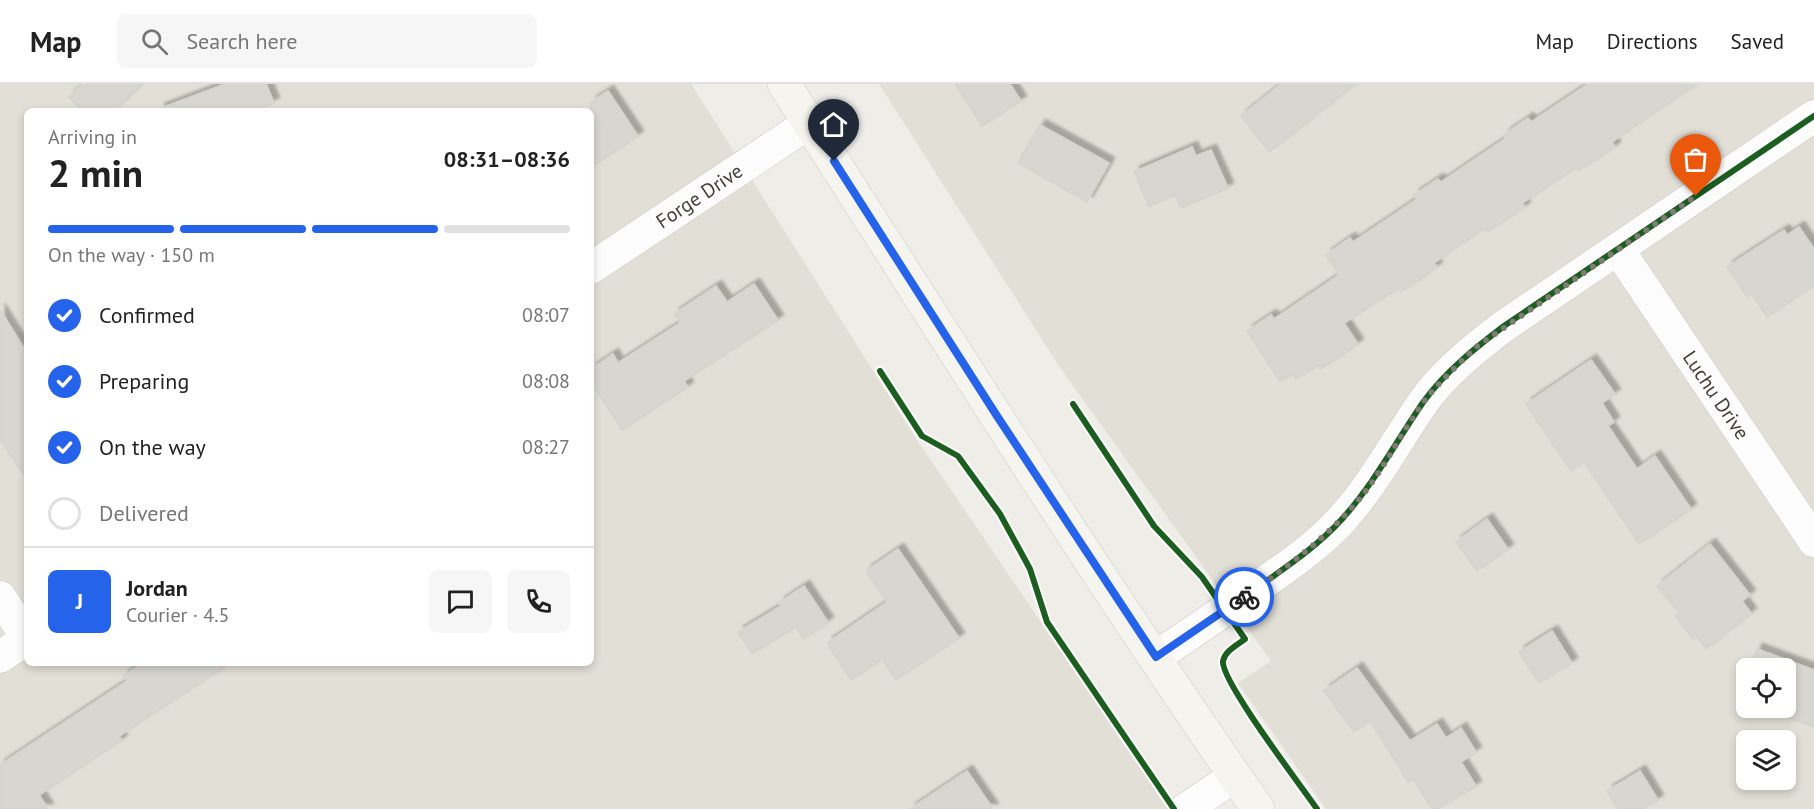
<!DOCTYPE html>
<meta charset="utf-8">
<style>
:root{--surface:#fff;--page:#f6f6f6;--text:#222;--muted:#767676;--line:#e0e0e0;--accent:#2563eb}
body{margin:0;font-family:"PT Sans",sans-serif;background:var(--page);color:var(--text);height:100vh;display:flex;flex-direction:column;font-size:22px;white-space:nowrap}
*{box-sizing:border-box;margin:0}
p{font-size:20px;color:var(--muted)}
.icon{flex:none;width:33px;height:33px;fill:none;stroke:currentColor;stroke-width:2;stroke-linecap:round;stroke-linejoin:round}
.map{position:relative;flex:1;overflow:hidden}
.drawer{position:absolute;left:24px;top:24px;width:570px;height:558px;display:flex;flex-direction:column;background:var(--surface);border-radius:9px;box-shadow:0 3px 9px #0003}
.drawer>*{flex:none}
.fabs{position:absolute;left:1736px;top:574px;display:grid;gap:12px}
.fabs a{display:grid;place-items:center;width:60px;height:60px;border-radius:9px;background:var(--surface);box-shadow:0 3px 9px #0003;font-size:30px}
.pin{position:absolute;display:grid;place-items:center;width:51px;height:51px;color:#fff;margin:-62px -26px;border-radius:50% 50% 50% 0;rotate:-45deg;box-shadow:0 0 6px #0007}
.pin .icon{rotate:45deg}
.courier{position:absolute;display:grid;place-items:center;width:60px;height:60px;margin:-30px;border:4px solid #2563eb;border-radius:50%;background:#fff;color:#222;box-shadow:0 2px 8px #0007}
.headline em{font-style:normal;font-weight:600}
.headline div{display:flex;flex-direction:column-reverse}
.headline{display:flex;align-items:center;justify-content:space-between;height:102px;padding:0 24px}
h1{font-size:39px;font-weight:600;line-height:45px}
.bar{display:grid;grid-template-columns:repeat(4,1fr);gap:9px 6px;align-content:center;height:72px;padding:0 24px}
.bar i{height:8px;border-radius:4px;background:var(--line)}
.bar .selected{background:var(--accent)}
.bar p{grid-column:span 4}
.line{display:flex;align-items:center;gap:15px;padding:0 24px;border-top:2px solid var(--line)}
.line div{flex:1}
.round{display:grid;place-items:center;flex:none;width:63px;height:63px;border-radius:9px;background:var(--page)}
ol{padding:0 24px;list-style:none}
li{display:flex;align-items:center;gap:18px;height:66px}
li p{margin-inline-start:auto}
li .icon{padding:6px;border-radius:50%;background:var(--accent);color:#fff;stroke-width:4}
li:last-child{color:var(--muted)}
li i{width:33px;height:33px;border:3px solid var(--line);border-radius:50%}
header{display:flex;align-items:center;gap:36px;box-sizing:border-box;height:84px;padding:0 30px;background:var(--surface);border-bottom:2px solid var(--line)}
header strong{font-size:28px}
nav{display:flex;gap:33px;margin-inline-start:auto;font-size:21px}
.search{width:420px;height:54px;background:var(--page);display:flex;align-items:center;gap:15px;box-sizing:border-box;padding:0 21px;border-radius:9px;color:var(--muted);font-size:22px}
.map>svg:first-child{display:block}
.residential{fill:#e1dfd6;fill-rule:evenodd}
.building{fill:#d7d6d1;stroke:#d6d4ce;stroke-width:1.5;filter:url(#shadow)}
.lines{fill:none;stroke-linecap:round;stroke-linejoin:round}
.street-casing{stroke:#cccbc6;stroke-width:33}
.secondary-casing{stroke:#cccac0;stroke-width:34}
.street{stroke:#fcfcfc;stroke-width:32}
.secondary{stroke:#f5f4ef;stroke-width:33}
.cycleway-casing{stroke:#fff;stroke-width:10}
.cycleway{stroke:#1b5e20;stroke-width:6}
.done{stroke:#7f7c74;stroke-width:6;stroke-dasharray:0 10.8}
.route{stroke:#2563eb;stroke-width:8}
.labels{text-anchor:middle;stroke-width:5;stroke-linejoin:round;paint-order:stroke}
.street-label{font-size:20px;fill:#433f36;stroke:#fff}
</style>
<header>
<strong>Map</strong>
<div class="search"><svg class="icon" aria-label="search" viewBox="0 0 24 24"><circle cx="10" cy="10" r="6"/><path d="M15 15l6 6"/></svg>Search here</div>
<nav><a>Map</a><a>Directions</a><a>Saved</a></nav>
</header>
<div class="map">
<svg width="1814" height="725" viewBox="0 0 1814 725">
<defs>
<filter id="shadow"><feDropShadow dx="5.5" dy="-5.5" stdDeviation="1.5" flood-color="#0004"/></filter>
</defs>
<rect width="100%" height="100%" fill="#eeede8"/>
<path class="residential" d="M0 0H691L917 356 1168 725H0ZM27 27H591V579H27Z
M879 0H1814V725H1326L1238 599 1271 577 1061 285ZM1746 585H1785V624H1746ZM1746 657H1785V696H1746Z"/>
<path class="building" d="M83 0H141L112 27H82L69 13Z
M225 0H266L274 19 253 27H160L159 25Z
M955 0H1010L1021 17 982 42Z
M1281 0H1355L1269 68 1241 32Z
M1588 0H1697L1612 58 1615 63 1578 87 1576 84 1522 119 1525 123 1488 148 1485 144 1434 179 1437 183 1401 208 1398 204 1344 239 1358 260 1321 285 1319 281 1296 295 1293 290 1280 298 1247 247 1271 231 1274 235 1339 191 1326 171 1350 154 1353 158 1417 115 1414 111 1438 95 1441 98 1506 54 1504 51 1528 34 1531 38Z
M608 7 638 52 591 83V18Z
M1040 41 1109 79 1087 118 1018 79Z
M1192 63 1196 72 1211 66 1228 104 1181 124 1175 111 1149 123 1134 88Z
M1799 143 1814 165V201L1767 233 1752 210 1747 213 1727 183 1784 146 1787 151Z
M754 200 778 236 684 297 688 303 622 346 591 298V285L613 270 618 279 680 239 674 230 716 202 727 218Z
M0 226 27 269V396L0 355Z
M1591 276 1615 310 1602 319 1614 338 1608 342 1637 385 1655 372 1691 425 1639 460 1584 378 1571 387 1526 320Z
M1487 435 1508 465 1477 487 1456 458Z
M1710 460 1750 511 1742 517 1751 529 1706 565 1696 552 1693 555 1675 532 1679 529 1657 502Z
M898 465 959 554 896 596 882 575 851 596 827 559 887 518 866 487Z
M804 502 828 538 804 555 795 543 752 570 738 548 781 522 779 519Z
M1552 547 1572 579 1539 599 1519 568Z
M1757 565 1814 586V643L1761 624H1785V585H1750Z
M143 579H231L119 652 122 656 39 711 48 725H0V681L127 597 123 592Z
M1357 584 1410 657 1437 640 1446 654 1461 644 1476 668 1461 678 1476 702 1438 725H1432L1413 695 1408 698 1370 636 1354 648 1324 607Z
M1746 596V618L1739 616Z
M967 687 993 725H910Z
M1640 687 1658 716 1643 725H1618L1607 707Z"/>
<g class="lines">
<g class="street-casing">
<g id="street">
<path id="s1" d="M1618 165 1814 457"/>
<path id="s2" d="M591 184 809 39"/>
<path d="M0 513 27 554"/>
<path d="M0 573 27 555"/>
<path d="M1156 573C1190 550 1224 527 1258 503 1288 482 1319 461 1343 434 1375 398 1397 356 1424 317 1445 288 1475 264 1504 242L1814 32"/>
<path d="M1186 725 1235 692"/>
</g>
</g>
<g class="secondary-casing">
<path id="secondary" d="M784 0C940 243 1093 489 1258 725"/>
</g>
<use href="#street" class="street"/>
<use href="#secondary" class="secondary"/>
<g class="cycleway-casing">
<path id="cycleway" d="M880 287 922 352 958 372 1000 430 1030 485 1047 538 1174 725
M1073 320 1154 442 1202 493 1245 555C1237 561 1225 567 1223 577 1220 596 1302 703 1317 725
M1156 573C1190 550 1224 527 1258 503 1288 482 1319 461 1343 434 1375 398 1397 356 1424 317 1445 288 1475 264 1504 242L1814 32"/>
</g>
<use href="#cycleway" class="cycleway"/>
</g>
<g class="lines">
<path class="done" d="M1244 513C1289 482 1331 451 1365 408 1387 379 1403 346 1425 316 1440 297 1459 280 1476 263L1696 112"/>
<path class="route" d="M834 77 997 332 1156 573 1244 513"/>
</g>
<g class="labels">
<g class="street-label">
<text dy="7" stroke="none"><textPath href="#s2" startOffset="130">Forge Drive</textPath></text>
<text dy="7" stroke="none"><textPath href="#s1" startOffset="176">Luchu Drive</textPath></text>
</g>
</g>
</svg>
<div class="fabs">
<a><svg class="icon" aria-label="locate" viewBox="0 0 24 24"><circle cx="12" cy="12" r="6"/><path d="M12 2v4M12 18v4M2 12h4M18 12h4"/></svg></a>
<a><svg class="icon" aria-label="layers" viewBox="0 0 24 24"><path d="M12 4l9 5-9 5-9-5zM3 14l9 5 9-5"/></svg></a>
</div>
<div class="pin" style="left:1696px;top:112px;background:#ea580c"><svg class="icon" aria-label="bag" viewBox="0 0 24 24"><path d="M5 8h14l-1 12H6zM9 8a3 3 0 0 1 6 0"/></svg></div>
<div class="pin" style="left:834px;top:77px;background:#1f2937"><svg class="icon" aria-label="home" viewBox="0 0 24 24"><path d="M3 11l9-7 9 7M6 9v11h12V9"/></svg></div>
<div class="courier" style="left:1244px;top:513px"><svg class="icon" aria-label="bike" viewBox="0 0 24 24"><circle cx="6" cy="16" r="4"/><circle cx="18" cy="16" r="4"/><path d="M6 16l4-8h5l3 8M10 8l3 8H6M13 5h3"/></svg></div>
<section class="drawer">
<div class="headline"><div><h1>2 min</h1><p>Arriving in</p></div><em>08:31–08:36</em></div>
<div class="bar"><i class="selected"></i><i class="selected"></i><i class="selected"></i><i></i><p>On the way · 150 m</p></div>
<ol>
<li><svg class="icon" aria-label="check" viewBox="0 0 24 24"><path d="M5 12l5 5 9-10"/></svg>Confirmed<p>08:07</p></li>
<li><svg class="icon" aria-label="check" viewBox="0 0 24 24"><path d="M5 12l5 5 9-10"/></svg>Preparing<p>08:08</p></li>
<li><svg class="icon" aria-label="check" viewBox="0 0 24 24"><path d="M5 12l5 5 9-10"/></svg>On the way<p>08:27</p></li>
<li><i></i>Delivered</li>
</ol>
<div class="line" style="height:108px"><b class="round" style="background:var(--accent);color:#fff">J</b><div><b>Jordan</b><p>Courier · 4.5</p></div><a class="round"><svg class="icon" aria-label="chat" viewBox="0 0 24 24"><path d="M4 5h16v11H9l-5 4z"/></svg></a><a class="round"><svg class="icon" aria-label="phone" viewBox="0 0 24 24"><path d="M5 4h4l2 5-3 2q2 4 5 5l2-3 5 2v4C11 20 4 13 5 4z"/></svg></a></div>
</section>
</div>
